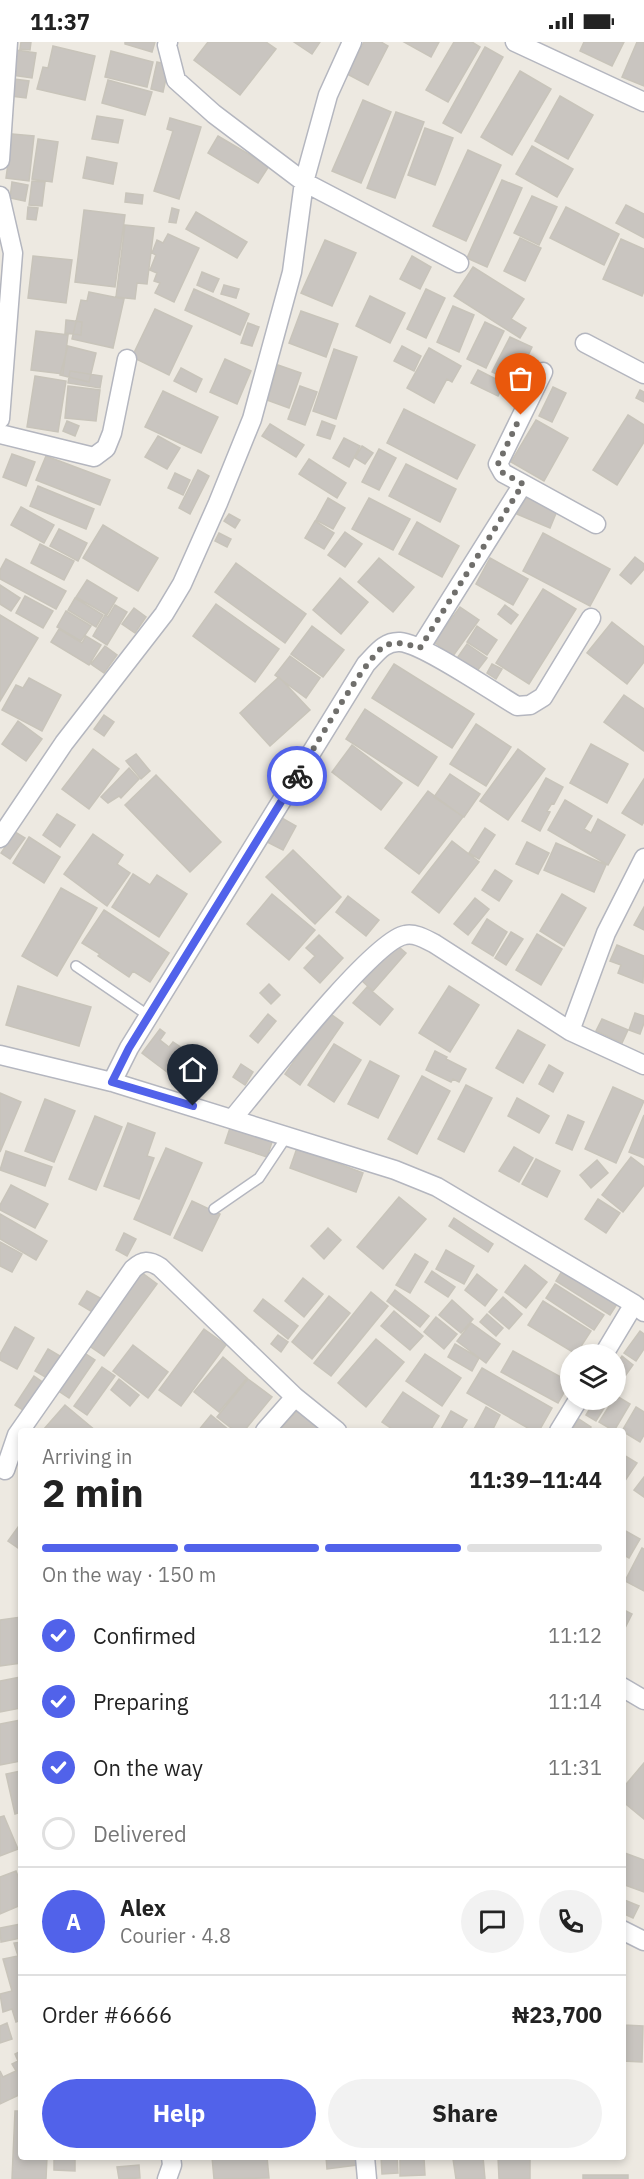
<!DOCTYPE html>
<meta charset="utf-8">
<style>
:root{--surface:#fff;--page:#f2f2f2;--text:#222;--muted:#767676;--line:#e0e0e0;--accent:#5162ea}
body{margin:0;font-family:"IBM Plex Sans",sans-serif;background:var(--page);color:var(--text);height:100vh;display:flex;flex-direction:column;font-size:22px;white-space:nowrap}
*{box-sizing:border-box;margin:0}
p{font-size:20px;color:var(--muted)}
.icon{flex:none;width:33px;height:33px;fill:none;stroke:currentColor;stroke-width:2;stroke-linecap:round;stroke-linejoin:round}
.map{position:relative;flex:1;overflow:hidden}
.drawer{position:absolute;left:18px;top:1386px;width:608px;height:732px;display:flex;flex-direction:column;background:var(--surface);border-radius:6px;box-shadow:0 3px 9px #0003}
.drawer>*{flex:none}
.tools{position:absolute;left:560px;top:1302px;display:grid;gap:12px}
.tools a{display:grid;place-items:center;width:66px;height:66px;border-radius:50%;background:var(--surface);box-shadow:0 3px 9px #0003;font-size:30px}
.pin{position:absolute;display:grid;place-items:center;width:51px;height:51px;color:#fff;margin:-62px -26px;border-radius:50% 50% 50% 0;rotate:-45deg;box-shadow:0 0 6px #0007}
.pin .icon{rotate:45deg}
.courier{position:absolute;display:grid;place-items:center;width:60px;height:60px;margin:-30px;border:4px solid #5162ea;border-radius:50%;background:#fff;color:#222;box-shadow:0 2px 8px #0007}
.summary em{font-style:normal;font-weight:700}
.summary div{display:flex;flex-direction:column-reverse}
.summary{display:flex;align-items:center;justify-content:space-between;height:102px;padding:0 24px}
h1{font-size:39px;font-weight:700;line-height:45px}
.bar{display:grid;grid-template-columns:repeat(4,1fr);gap:9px 6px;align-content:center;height:72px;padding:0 24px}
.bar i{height:8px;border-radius:4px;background:var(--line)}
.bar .active{background:var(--accent)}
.bar p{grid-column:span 4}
.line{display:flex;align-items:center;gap:15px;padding:0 24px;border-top:2px solid var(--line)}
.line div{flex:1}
.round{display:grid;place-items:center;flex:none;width:63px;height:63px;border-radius:32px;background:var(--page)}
ol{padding:0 24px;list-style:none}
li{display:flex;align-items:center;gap:18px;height:66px}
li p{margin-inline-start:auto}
li .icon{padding:6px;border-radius:50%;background:var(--accent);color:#fff;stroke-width:4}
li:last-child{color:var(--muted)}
li i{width:33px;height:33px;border:3px solid var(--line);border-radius:50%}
.primary-button{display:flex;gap:12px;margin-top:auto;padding:12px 24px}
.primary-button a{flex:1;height:69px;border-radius:36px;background:var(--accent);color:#fff;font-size:24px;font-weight:700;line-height:69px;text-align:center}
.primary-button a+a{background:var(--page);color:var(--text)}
.status{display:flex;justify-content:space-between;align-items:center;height:42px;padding:0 30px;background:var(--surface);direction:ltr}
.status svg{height:16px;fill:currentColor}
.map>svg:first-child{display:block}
.building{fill:#c9c5c0;stroke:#c8c4ba;stroke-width:1.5}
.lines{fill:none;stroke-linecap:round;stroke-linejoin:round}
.service-casing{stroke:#b4b6bf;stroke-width:12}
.minor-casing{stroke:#b4b6bf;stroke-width:21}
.service{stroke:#fff;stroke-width:9}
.minor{stroke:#fff;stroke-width:18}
.done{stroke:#706f6c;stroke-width:6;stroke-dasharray:0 10.8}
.route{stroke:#5162ea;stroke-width:8}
</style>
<div class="status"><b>11:37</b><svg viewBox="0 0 49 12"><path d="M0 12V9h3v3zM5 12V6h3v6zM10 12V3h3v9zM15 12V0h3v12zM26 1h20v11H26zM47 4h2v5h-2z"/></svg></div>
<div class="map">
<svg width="644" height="2137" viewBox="0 0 644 2137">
<rect width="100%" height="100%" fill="#ede9e1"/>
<path class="building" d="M21 0H31L30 8 20 7Z
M125 0H155L152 10 125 2Z
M208 0H266L276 7 240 53 194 18Z
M294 0H320L312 12Z
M364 0H381L388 4 368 43 347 32Z
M404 0H439L431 15Z
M454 0H472L480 5 448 60 426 48Z
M584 0H624L612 24 580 9Z
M637 0H644V44L622 35Z
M53 4 95 14 85 58 37 47 43 25 48 26Z
M485 5 503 15 461 91 443 81Z
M16 8 36 11 32 36 12 33Z
M111 9 153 20 147 45 105 35Z
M157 20 169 23 163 50 151 47Z
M520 29 551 47 512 113 481 95Z
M14 37 29 39 26 56 11 54Z
M108 38 152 50 145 73 102 61Z
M560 54 593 73 568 117 535 99Z
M363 58 391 70 361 141 332 129Z
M396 70 424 80 395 156 367 146Z
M97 74 123 78 118 101 92 97Z
M170 76 201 85 179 157 154 149 173 89 167 87Z
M425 86 453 96 435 143 408 133Z
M12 92 34 94 29 139 6 136Z
M218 94 269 124 258 141 208 111Z
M38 97 58 100 52 140 32 137Z
M532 104 573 127 557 155 516 132Z
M468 108 501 123 466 199 433 184Z
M87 115 117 121 113 142 83 136Z
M502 138 522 146 487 225 467 216Z
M32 139 45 140 42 164 29 163Z
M12 140 28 143 25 159 10 156Z
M126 151 143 153 142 162 125 160Z
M532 154 557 165 539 203 514 191Z
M626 163 644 172V196L616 181Z
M28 165 38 166 36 178 27 177Z
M566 165 619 192 604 223 550 196Z
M172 166 179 168 176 181 169 180Z
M84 168 125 173 115 245 75 240Z
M196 170 247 200 237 216 186 187Z
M125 183 154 186 147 242 137 241 135 257 116 255Z
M168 192 199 206 174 260 155 251 160 241 154 239 157 231 150 228 156 213 152 211 157 198 163 201Z
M520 196 541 206 525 239 504 229Z
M621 197 644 207V249L642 254 603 237Z
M325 198 356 211 332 264 301 251Z
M33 214 72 218 66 261 28 256Z
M412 214 431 225 420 247 400 237Z
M473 225 524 257 511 277 526 286 520 296 454 254Z
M202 230 219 237 213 250 197 243Z
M224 243 239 247 236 256 221 252Z
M194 247 249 272 240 293 185 268Z
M426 247 445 256 426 296 407 287Z
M89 250 124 257 113 306 72 297 81 258 87 259Z
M370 254 405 271 390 301 356 284Z
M453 264 474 273 459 310 437 300Z
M155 267 192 284 169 333 132 315Z
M301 269 338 282 326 315 289 301Z
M66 278 82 280 81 293 65 291Z
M485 280 504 289 486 326 467 317Z
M248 281 259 285 252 304 241 301Z
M36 289 68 293 63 332 31 328Z
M510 295 532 305 515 341 492 330Z
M68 304 96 311 89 340 60 333Z
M402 304 421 314 414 329 394 319Z
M429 306 461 324 452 340 447 337 434 361 407 346Z
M334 307 357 315 336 377 313 369Z
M225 317 251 329 237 362 210 350Z
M278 323 301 331 289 366 267 358Z
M181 326 202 337 196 350 174 339Z
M478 328 504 341 498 354 471 341Z
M70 329 102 334 100 346 68 341Z
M35 334 66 339 58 390 27 385Z
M68 344 100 348 96 379 65 376Z
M300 344 317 350 305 383 288 377Z
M553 345 566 351 552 380 539 374Z
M640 348 644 350V360L636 356Z
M163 349 218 375 201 411 145 385Z
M404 367 475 403 457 437 387 401Z
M628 373 644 383V400L617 443 593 428Z
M536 378 568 396 544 439 511 420Z
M67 379 79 384 75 394 63 389Z
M322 379 335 384 330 397 317 393Z
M270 382 304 403 296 415 262 394Z
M158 394 180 406 167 427 145 415Z
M344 396 360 404 349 425 333 416Z
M362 404 373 411 365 422 355 416Z
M379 407 396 416 379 448 362 440Z
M12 412 35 420 26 444 3 435Z
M46 414 110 438 100 463 36 438Z
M309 417 346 441 337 456 299 432Z
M406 422 456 447 440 480 389 454Z
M198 428 209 434 190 472 179 466Z
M175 431 190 438 183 453 168 446Z
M38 444 94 467 86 487 30 464Z
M525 455 557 469 550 486 517 472Z
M328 456 345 466 333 487 316 478Z
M369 456 410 477 393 508 352 487Z
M21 465 54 483 44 501 11 483Z
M229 472 240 478 235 486 224 479Z
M315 479 334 491 324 507 305 496Z
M417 480 459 504 442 535 399 512Z
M103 483 158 516 138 549 83 516Z
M59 487 87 501 78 519 50 504Z
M345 490 362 502 345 525 328 513Z
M219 491 231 497 227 505 215 499Z
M543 491 610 527 590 564 523 529Z
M40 502 74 519 64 538 31 521Z
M635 515 644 522V527L631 542 620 533Z
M379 516 414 545 393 570 358 540Z
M490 516 528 537 513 563 476 542Z
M6 517 66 549 56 567 0 537V528Z
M236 521 306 572 285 601 215 550Z
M340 536 368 560 341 592 313 568Z
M87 538 117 556 107 573 76 555Z
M0 543 20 556 11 569 0 562Z
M543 547 576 567 529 642 496 621Z
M25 554 53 569 43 586 16 571Z
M75 556 103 573 96 585 68 568Z
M216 562 279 607 255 640 193 594Z
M115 563 127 570 107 603 93 594 105 573 108 575Z
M505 563 518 573 511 582 498 572Z
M460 565 479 578 453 614 434 600Z
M134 566 146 575 135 591 122 582Z
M66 569 91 584 81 599 57 585Z
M0 573 38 596 0 659Z
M612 580 644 605V620L627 642 587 611Z
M312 584 344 608 323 635 291 612Z
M477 584 497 598 487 613 467 600Z
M59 587 82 601 86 594 101 603 89 623 51 600Z
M467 602 487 616 474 633 455 619Z
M105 604 117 613 104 631 91 622Z
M290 614 320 636 306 656 275 633Z
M394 622 474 672 452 706 372 656Z
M492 622 502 627 496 637 487 631Z
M279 635 310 668 270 704 240 671Z
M29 636 61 653 42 689 2 668 16 643 23 646Z
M624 653 644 667V709L604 680Z
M365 667 437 715 418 744 346 697Z
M104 673 114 680 104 694 94 687Z
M18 679 42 697 26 719 2 702Z
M476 682 511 705 486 744 450 722Z
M591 702 628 722 607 761 570 741Z
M352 703 402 741 381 768 332 730Z
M93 707 119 727 89 767 62 747Z
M518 707 545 727 508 778 480 759Z
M136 712 150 729 141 737 126 719Z
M129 726 139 737 121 756 119 754 108 761 101 755Z
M450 732 480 752 464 775 434 755Z
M156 733 221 800 190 830 125 763Z
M546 736 563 745 554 762 552 761 547 769 550 770 540 789 522 779Z
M644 737V780L642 783 622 771Z
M428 749 463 775 419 832 385 806Z
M565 758 592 774 584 787 591 791 598 777 625 793 608 823 548 788Z
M57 772 75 783 60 805 43 793Z
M280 775 296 784 283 808 267 800Z
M485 786 495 793 479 817 469 811Z
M15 790 25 796 10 817 1 811Z
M93 792 123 813 117 822 130 831 107 864 64 832Z
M29 795 60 815 44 841 13 821Z
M452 799 479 820 439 871 412 850Z
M527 800 549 811 538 832 516 822Z
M556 801 606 823 594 850 544 828Z
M293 808 341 855 315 882 266 835Z
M495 828 512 839 499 859 482 848Z
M133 832 150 843 157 833 187 852 159 895 112 865Z
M61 846 97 866 57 934 22 914Z
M272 852 315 888 289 918 247 882Z
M562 852 586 866 564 904 540 889Z
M348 854 379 878 366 894 336 870Z
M475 856 489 867 468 893 454 882Z
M644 865V888L634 883Z
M104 868 169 911 150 940 133 929 129 935 98 914 100 912 82 901Z
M487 877 507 890 493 914 472 901Z
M511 890 523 897 506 923 495 916Z
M537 892 562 907 541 943 516 928Z
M319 893 343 916 320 941 304 926 315 914 306 906Z
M393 900 406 911 373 949 361 938Z
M617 903 644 914 643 941 618 931 621 923 610 919Z
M269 942 280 953 271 962 260 951Z
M18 944 91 965 79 1004 6 983Z
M449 944 479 963 450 1010 419 991Z
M367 945 393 967 380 983 353 961Z
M328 970 343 981 300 1043 285 1032Z
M635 971 644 974V981L640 992 629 988Z
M268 972 276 979 258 1001 250 994Z
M602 977 628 988 622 1001 596 989Z
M160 987 165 991 160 998 169 1005 173 1000 188 1010 171 1033 142 1011Z
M518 988 545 1003 523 1041 496 1026Z
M334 1002 361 1018 334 1060 308 1043Z
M435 1009 447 1015 446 1017 466 1027 459 1040 453 1037 451 1040 426 1028Z
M370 1019 399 1034 378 1076 348 1062Z
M241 1022 253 1030 245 1043 233 1035Z
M549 1023 563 1031 553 1050 539 1042Z
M422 1034 450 1049 417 1112 388 1097Z
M466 1043 492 1056 464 1110 438 1097Z
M613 1045 644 1059 616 1121 585 1107Z
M0 1051 21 1060 0 1110Z
M517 1056 549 1074 539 1091 508 1074Z
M45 1057 75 1069 54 1120 25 1109Z
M568 1073 584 1080 572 1108 556 1101Z
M644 1073V1116L629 1110Z
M95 1074 122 1085 96 1148 69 1137Z
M128 1081 155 1091 147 1114 154 1116 139 1157 104 1144Z
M231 1083 273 1097 267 1115 225 1101Z
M514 1105 533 1116 519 1140 499 1129Z
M166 1106 202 1121 170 1193 134 1177Z
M297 1106 363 1131 356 1150 290 1126Z
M6 1109 52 1125 45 1144 0 1128Z
M631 1115 644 1125V1143L623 1170 602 1153Z
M536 1117 560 1129 547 1155 522 1142Z
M597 1118 608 1131 591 1146 580 1133Z
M11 1143 48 1162 35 1186 0 1168V1163Z
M399 1155 426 1177 383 1227 357 1205Z
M598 1157 620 1171 606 1191 585 1177Z
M192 1159 220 1172 202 1209 174 1196Z
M0 1172 47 1199 36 1218 0 1197Z
M454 1176 493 1202 488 1210 449 1184Z
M328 1186 341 1198 324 1217 311 1204Z
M124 1191 136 1197 127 1214 116 1208Z
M0 1200 22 1212 12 1230 0 1224Z
M446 1208 474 1224 464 1242 436 1227Z
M415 1212 428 1220 410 1251 396 1243Z
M525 1223 547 1240 526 1266 505 1250Z
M565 1224 619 1259 610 1273 556 1239Z
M432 1229 455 1245 448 1255 425 1240Z
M141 1230 157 1242 104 1314 88 1303Z
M477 1232 497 1248 485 1264 465 1248Z
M303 1236 323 1252 304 1275 285 1259Z
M555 1242 604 1273 594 1288 546 1256Z
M395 1248 429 1274 420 1285 387 1259Z
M87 1249 102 1257 94 1271 79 1262Z
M371 1250 388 1264 331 1334 314 1321Z
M329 1254 350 1271 312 1317 292 1300Z
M503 1255 522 1272 509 1287 489 1270Z
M263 1257 298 1284 288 1297 254 1269Z
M452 1258 473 1277 461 1291 439 1273Z
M543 1259 591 1289 576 1312 528 1283Z
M394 1269 423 1294 410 1308 381 1284Z
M487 1272 503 1286 496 1294 480 1280Z
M436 1275 457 1292 444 1307 424 1290Z
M471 1281 500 1302 486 1321 457 1299Z
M15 1285 34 1296 17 1327 0 1318V1312Z
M204 1287 226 1303 181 1364 159 1348Z
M640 1289 644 1292V1307L636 1319 624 1311Z
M278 1293 288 1300 281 1310 271 1302Z
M376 1297 404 1320 366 1365 338 1341Z
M455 1302 479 1316 472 1329 448 1315Z
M133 1303 168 1330 148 1356 113 1329Z
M48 1307 60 1314 47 1336 35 1329Z
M513 1309 570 1340 558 1361 501 1330Z
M83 1310 95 1318 69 1356 57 1348Z
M425 1312 461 1336 442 1364 406 1339Z
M622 1314 633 1323 618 1344 615 1342V1324Z
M223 1315 247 1336 219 1370 194 1350Z
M102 1325 115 1334 87 1373 74 1364Z
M482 1326 552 1366 539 1389H533L467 1351Z
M34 1334 44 1341 26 1370 15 1363Z
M119 1337 139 1353 130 1364 111 1348Z
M248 1337 272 1355 244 1389H235L217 1375Z
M403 1350 439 1374 430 1389H395L382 1380Z
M615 1353 630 1362 614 1389 599 1380 613 1358H615Z
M595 1358H609L596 1379 586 1373Z
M65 1363 96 1389H46L44 1387Z
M486 1365 500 1373 492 1389H473Z
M636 1365 644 1370V1393L640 1400 622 1389Z
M300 1366 323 1389H278Z
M451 1369 467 1378 460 1389H440Z
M211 1373 230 1389H198Z
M579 1377 591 1385 589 1389H571Z
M622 1412 637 1421 622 1443Z
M644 1435V1455L634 1448Z
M21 1481V1508L8 1499Z
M622 1487 640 1497 629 1516 622 1512Z
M642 1506 644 1507V1549L625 1539Z
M622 1567 632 1572 622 1592Z
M21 1575V1621L0 1624V1578Z
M21 1635V1666L0 1670V1639Z
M21 1678V1719L0 1723V1682Z
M644 1721V1777L622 1759V1747Z
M21 1729V1770L15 1772 6 1732Z
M4 1774 18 1807 0 1814V1775Z
M622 1810 644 1818V1850L622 1842Z
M16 1829 21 1842V1863L0 1872V1835Z
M622 1857 639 1864 633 1876 622 1871Z
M21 1882V1896L1 1900 0 1886Z
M21 1900V1978L16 1980 12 1967 3 1970 0 1952 12 1949 3 1917 18 1914 14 1901Z
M622 1978 624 1983 643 1984 642 2020 622 2019Z
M7 1981 12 1997 0 2001V1984Z
M21 2009V2052L0 2062V2029L3 2035 16 2029 12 2022 18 2019 15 2012Z
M15 2069H21V2115H47L46 2137H12Z
M54 2115H75V2129L54 2128Z
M212 2115H267L269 2136 214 2137Z
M326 2115H356L357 2123 327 2127Z
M381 2115H397L398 2131 382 2132Z
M472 2115H483L485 2137H456L453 2117Z
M498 2115H530V2137H499Z
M400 2116H424L425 2133 400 2134Z
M139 2123 140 2136 119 2137 117 2125Z
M583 2133H628V2137H583Z"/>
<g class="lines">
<g class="service-casing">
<path id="service" d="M76 924 149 974
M214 1167 259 1136 287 1094"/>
</g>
<g class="minor-casing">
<path id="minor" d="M168 0 167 3 176 38 214 72 304 140 459 221
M515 0 644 60
M0 118 8 0
M0 154 13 211 0 377
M585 301 644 332
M0 392 94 415 106 406 112 391 127 317
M523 442 596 482
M420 606 523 442 503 431 498 422 543 330
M0 796 64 701 164 572 182 542 218 461 252 377 292 230 304 140 328 53 352 0
M570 989 606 891 644 816
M0 1013 112 1040 395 1128 437 1145 634 1262 644 1270
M112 1040 129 1006 366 622C376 612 384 599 400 600 422 601 493 650 517 664L530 663 543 655 591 576
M233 1076C260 1044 373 898 405 893 416 891 425 897 435 902L570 989 644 1023
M604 1312 634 1262
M265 1389 295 1355
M559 1389 578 1358
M5 1428 17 1393 133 1227C143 1218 149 1218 160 1225L295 1355 337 1389
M622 1645 644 1658
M622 1888 644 1899
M365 2115 367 2137
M167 2137 172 2123 171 2115"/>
</g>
<use href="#service" class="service"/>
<use href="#minor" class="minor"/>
</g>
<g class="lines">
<path class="done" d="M297 734C311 712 368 611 385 604 397 598 408 603 420 606L523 442 503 431 498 422 521 373"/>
<path class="route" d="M193 1064 112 1040 129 1006 297 734"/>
</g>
</svg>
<div class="tools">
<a><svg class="icon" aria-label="layers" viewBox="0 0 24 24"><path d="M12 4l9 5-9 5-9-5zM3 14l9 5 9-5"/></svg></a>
</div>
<div class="pin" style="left:521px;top:373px;background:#ea580c"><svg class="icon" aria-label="bag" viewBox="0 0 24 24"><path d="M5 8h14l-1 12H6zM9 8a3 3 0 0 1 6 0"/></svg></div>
<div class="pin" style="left:193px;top:1064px;background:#1f2937"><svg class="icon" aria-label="home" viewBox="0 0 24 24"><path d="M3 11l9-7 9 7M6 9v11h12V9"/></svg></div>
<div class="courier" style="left:297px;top:734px"><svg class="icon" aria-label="bike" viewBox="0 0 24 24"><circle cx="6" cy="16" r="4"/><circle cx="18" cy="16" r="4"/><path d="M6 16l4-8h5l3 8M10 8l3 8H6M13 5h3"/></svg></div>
<section class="drawer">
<div class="summary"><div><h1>2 min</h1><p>Arriving in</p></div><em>11:39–11:44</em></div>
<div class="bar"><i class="active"></i><i class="active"></i><i class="active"></i><i></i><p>On the way · 150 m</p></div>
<ol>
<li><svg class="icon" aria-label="check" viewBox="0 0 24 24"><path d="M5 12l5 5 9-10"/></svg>Confirmed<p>11:12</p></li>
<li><svg class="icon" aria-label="check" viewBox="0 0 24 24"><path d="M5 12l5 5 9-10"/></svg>Preparing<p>11:14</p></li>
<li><svg class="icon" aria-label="check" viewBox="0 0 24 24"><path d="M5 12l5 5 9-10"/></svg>On the way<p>11:31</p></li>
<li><i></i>Delivered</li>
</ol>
<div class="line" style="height:108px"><b class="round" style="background:var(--accent);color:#fff">A</b><div><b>Alex</b><p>Courier · 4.8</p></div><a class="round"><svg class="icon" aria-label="chat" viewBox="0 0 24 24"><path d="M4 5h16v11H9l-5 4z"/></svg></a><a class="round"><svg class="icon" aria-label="phone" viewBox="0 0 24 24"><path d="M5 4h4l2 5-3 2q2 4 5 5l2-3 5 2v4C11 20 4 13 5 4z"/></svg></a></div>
<div class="line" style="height:78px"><div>Order #6666</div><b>₦23,700</b></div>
<div class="primary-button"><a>Help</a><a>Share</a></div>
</section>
</div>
